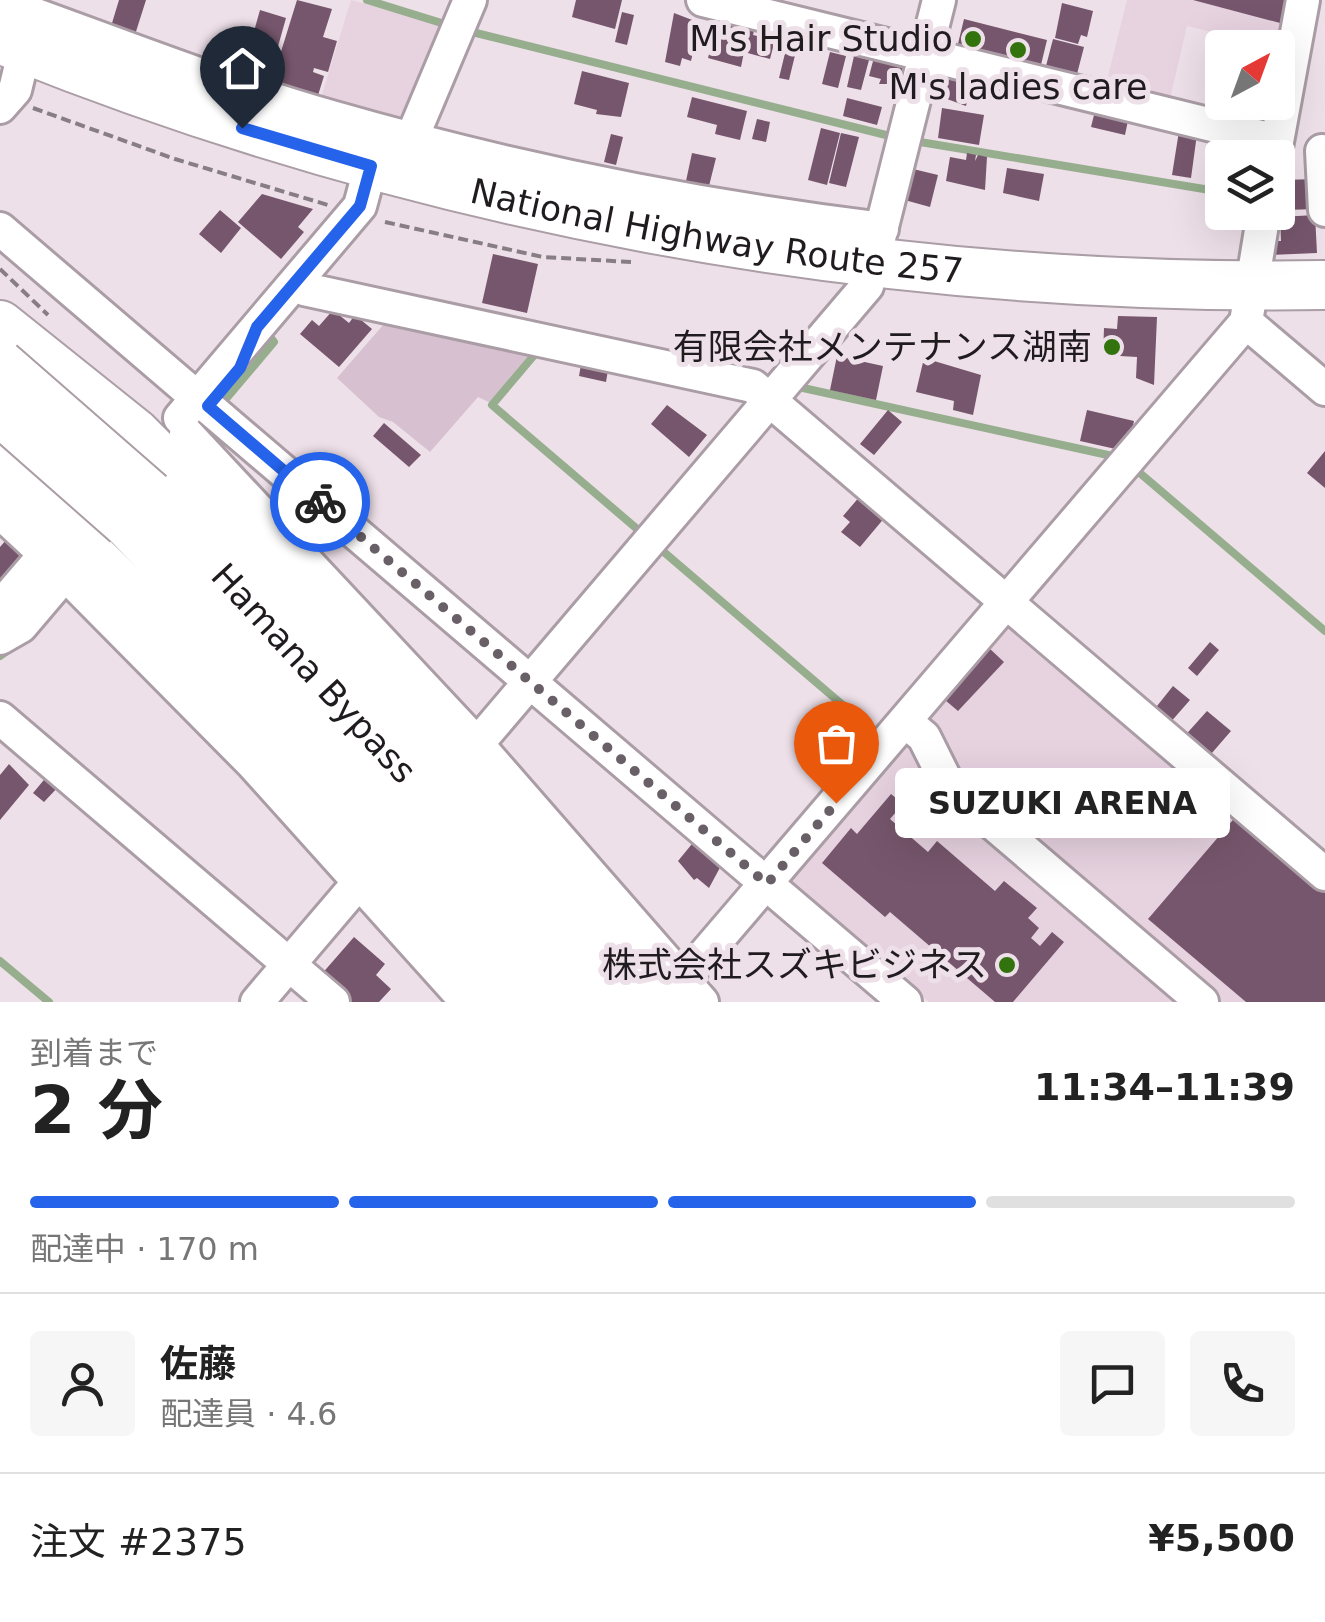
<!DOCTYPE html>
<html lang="ja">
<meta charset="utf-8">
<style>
:root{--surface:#fff;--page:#f6f6f6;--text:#222;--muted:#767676;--line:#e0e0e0;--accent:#2563eb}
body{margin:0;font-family:"DejaVu Sans","Noto Sans JP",sans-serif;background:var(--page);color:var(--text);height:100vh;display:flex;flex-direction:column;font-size:38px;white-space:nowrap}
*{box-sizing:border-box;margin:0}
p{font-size:32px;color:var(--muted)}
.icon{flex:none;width:55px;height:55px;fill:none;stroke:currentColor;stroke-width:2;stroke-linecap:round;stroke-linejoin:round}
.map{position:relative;height:1002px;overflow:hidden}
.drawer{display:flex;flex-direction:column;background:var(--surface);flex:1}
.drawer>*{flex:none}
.needle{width:65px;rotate:41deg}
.fabs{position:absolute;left:1205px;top:30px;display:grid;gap:20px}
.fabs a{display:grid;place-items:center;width:90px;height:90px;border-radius:10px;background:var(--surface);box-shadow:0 10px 40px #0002;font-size:50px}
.pin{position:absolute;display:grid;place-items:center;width:85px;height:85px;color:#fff;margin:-102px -42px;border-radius:50% 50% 50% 0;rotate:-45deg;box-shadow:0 0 10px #0007}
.pin .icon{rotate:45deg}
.courier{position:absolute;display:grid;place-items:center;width:100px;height:100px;margin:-50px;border:8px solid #2563eb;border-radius:50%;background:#fff;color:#222;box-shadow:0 2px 12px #0007}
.bubble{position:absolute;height:70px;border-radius:10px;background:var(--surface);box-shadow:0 10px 40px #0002;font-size:32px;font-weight:700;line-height:70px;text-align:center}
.overview em{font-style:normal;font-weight:700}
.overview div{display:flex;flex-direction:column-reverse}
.overview{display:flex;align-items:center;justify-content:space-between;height:170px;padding:0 30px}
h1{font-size:65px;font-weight:700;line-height:75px}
.bar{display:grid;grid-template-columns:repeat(4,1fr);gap:15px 10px;align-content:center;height:120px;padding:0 30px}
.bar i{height:12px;border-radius:8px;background:var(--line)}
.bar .selected{background:var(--accent)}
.bar p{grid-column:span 4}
.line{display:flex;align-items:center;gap:25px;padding:0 30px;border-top:2px solid var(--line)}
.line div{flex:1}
.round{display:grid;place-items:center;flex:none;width:105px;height:105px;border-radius:10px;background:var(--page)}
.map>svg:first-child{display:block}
.built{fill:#e7d2e0}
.green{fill:#d7c1d0}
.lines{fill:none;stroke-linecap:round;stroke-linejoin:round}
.stream{stroke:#96ae8d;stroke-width:8}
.building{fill:#76566c}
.minor-casing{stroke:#aa9da5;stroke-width:38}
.highway-casing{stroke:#aa9da5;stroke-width:52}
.path{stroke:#877e84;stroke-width:4;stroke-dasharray:10 5;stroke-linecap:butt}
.minor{stroke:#fff;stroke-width:32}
.highway{stroke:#fff;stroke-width:48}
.highway-bridge-casing{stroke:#aa9da5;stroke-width:52;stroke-linecap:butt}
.highway-bridge{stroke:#fff;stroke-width:48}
.done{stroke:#686066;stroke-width:10;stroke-dasharray:0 18}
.route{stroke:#2563eb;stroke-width:12}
.poi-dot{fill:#32730e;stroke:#eee0e9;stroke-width:4}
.labels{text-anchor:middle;stroke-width:10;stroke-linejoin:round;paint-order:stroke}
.poi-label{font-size:35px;fill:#201b1f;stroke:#eee0e9;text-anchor:end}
.street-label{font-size:35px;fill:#201b1f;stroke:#eee0e9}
</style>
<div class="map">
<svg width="1325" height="1002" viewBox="0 0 1325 1002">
<rect width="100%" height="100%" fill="#eee0e9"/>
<path class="built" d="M351 0 448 27 404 131 318 108Z
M1127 0H1292L1283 49 1187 26 1168 107 1104 92Z
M1013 619 1325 886V1002H929L789 882Z"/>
<path class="green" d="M390 317 533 351 491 403 478 397 430 452 393 422 379 417 337 378Z"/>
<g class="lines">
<path class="stream" d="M367 0 448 25
M468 31 894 137
M914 141 1222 192
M536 353 492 405 643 534
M794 386 1117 457
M220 406 274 342 267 333
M1141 474 1325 631
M658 547 879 736
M0 656 16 645
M0 961 49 1002"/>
</g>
<path class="building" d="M119 0H146L133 41 109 33Z
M297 0 332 9 323 37 337 41 328 72 314 68 313 72 324 76 315 105 271 84Z
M576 0H622L615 29 572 17Z
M1193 0H1285L1280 23Z
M1062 3 1093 11 1087 37 1081 35 1078 44 1055 38Z
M260 10 286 18 277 50 251 42Z
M622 12 634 15 627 45 615 42Z
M674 13 700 23 691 61 682 58 680 66 665 62Z
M964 19 1047 40 1039 73 956 52Z
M718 20 755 27 753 35 775 40 770 59 744 52 741 67 708 58Z
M1222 36 1262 46 1261 48H1222V64L1216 62Z
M1053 39 1084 47 1077 74 1046 66Z
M787 45 797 47 789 80 779 78Z
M876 50 908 58 902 84H879L881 79 869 76Z
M830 52 846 56 838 88 822 84Z
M854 56 869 60 861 90 847 87Z
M935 64 974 74 966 106 928 92Z
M582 71 629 83 621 117 596 114 597 110 574 104Z
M692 97 747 111 740 140 715 134 717 125 687 117Z
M847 98 882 107 877 125 843 116Z
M1096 107 1129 116 1125 135 1091 127Z
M942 108 984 115 979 145 938 138Z
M757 119 770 122 766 142 752 139Z
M821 128 840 133 827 185 808 180Z
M1179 131 1197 134 1191 178 1172 175Z
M841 133 859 137 846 187 829 183Z
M611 134 623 137 616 165 604 162Z
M692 153 716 158 709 186 686 181Z
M967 153 976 155 975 161 978 155 987 157 985 190 946 181 950 157 966 160Z
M909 168 938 175 930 207 901 199Z
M1007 168 1044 174 1039 201 1003 193Z
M1316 179 1317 209 1285 210 1284 180Z
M262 194 313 209 298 227 304 232 281 259 238 222Z
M220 210 241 228 221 253 199 234Z
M1315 215 1317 253 1270 255 1273 241H1281L1280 217Z
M493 254 538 264 527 313 482 303Z
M333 310 349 323 355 315 372 329 339 367 300 334 312 320 319 326Z
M1118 316 1157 317 1154 385 1136 378 1137 357 1103 355 1104 328 1117 329Z
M837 356 883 366 876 400 830 390Z
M924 358 981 375 973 415 953 410 954 401 916 392Z
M582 359 609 364 606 382 579 376Z
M667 405 707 435 689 457 651 424Z
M888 410 902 422 874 455 860 444Z
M1087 410 1134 421 1130 439 1120 450 1080 441Z
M384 423 421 455 409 467 373 436Z
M1325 451V488L1307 473Z
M861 495 886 516 860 547 841 532 850 522 843 516Z
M7 539 25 555 0 584V547Z
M1210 642 1219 650 1197 676 1188 668Z
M989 648 1004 662 958 711 945 700Z
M1173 686 1190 700 1169 724 1153 711Z
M1207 711 1231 731 1205 761 1181 740Z
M9 764 29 785 0 820V775Z
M48 775 60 785 44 802 33 793Z
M891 794 903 804 890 819 928 852 937 841 995 891 1004 881 1037 908 1028 918 1039 928 1031 938 1040 946 1052 932 1064 942 1013 1002H995L890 912 885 917 822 863 851 828 857 834Z
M1238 814 1325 888V1002H1246L1148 919Z
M696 839 723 862 709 888 697 878 694 880 678 861Z
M354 937 385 964 376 975 391 989 379 1002H351L320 976Z"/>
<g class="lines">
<g class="minor-casing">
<path id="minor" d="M703 0 1277 141
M0 2C110 41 219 85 331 117 512 169 695 206 882 229
M0 107 15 90 22 61
M1322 151 1325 210
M1274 158 1303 0
M403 159 470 0
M0 229 187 389
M296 282 304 289 753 386 1325 874
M1246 322 1325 389
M208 407 905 1002
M180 418 360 206 371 165
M186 433 477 744 702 1002
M0 512 45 554
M65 574 253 764 467 1002
M0 607 67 529
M0 638 21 626 78 559
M0 718 333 1002
M905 721 924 737 948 785 1202 1002
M477 744 867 286 939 0
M257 1002 360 881
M664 1002 1246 322 1264 212"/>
</g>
<g class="highway-casing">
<g id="highway">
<path id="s1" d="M0 39C420 209 872 292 1325 285"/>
<path d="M0 325 135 433 299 597 657 1002"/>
<path d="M0 467 279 740 512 1002"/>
<path id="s2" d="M150 495 419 788 606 1002"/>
<path d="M127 523 230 631 558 1002"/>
</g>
</g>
<path class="path" d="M33 108 175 159 328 205
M385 222 543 257 631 262
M0 269 48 315"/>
<use href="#minor" class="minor"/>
<use href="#highway" class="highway"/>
<g class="highway-bridge-casing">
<path id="highway-bridge" d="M0 364 150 495
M0 411 127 523"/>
</g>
<use href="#highway-bridge" class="highway-bridge"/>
</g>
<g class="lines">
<path class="done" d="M320 502 767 884 836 803"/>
<path class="route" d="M242 128 371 166 360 206 257 327 240 368 208 406 320 502"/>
</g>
<g class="poi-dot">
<circle cx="973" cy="39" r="10"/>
<circle cx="1018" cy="50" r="10"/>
<circle cx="1112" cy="347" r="10"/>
<circle cx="1007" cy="965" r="10"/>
</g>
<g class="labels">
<g class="poi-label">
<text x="953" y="51">M's Hair Studio</text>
<text x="1018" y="99" text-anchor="middle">M's ladies care</text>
<text x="1092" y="359">有限会社メンテナンス湖南</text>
<text x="987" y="977">株式会社スズキビジネス</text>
</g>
<g class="street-label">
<text dy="12" stroke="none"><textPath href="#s1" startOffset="745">National Highway Route 257</textPath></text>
<text dy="12" stroke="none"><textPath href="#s2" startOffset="242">Hamana Bypass</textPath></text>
</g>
</g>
</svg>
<div class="fabs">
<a><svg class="needle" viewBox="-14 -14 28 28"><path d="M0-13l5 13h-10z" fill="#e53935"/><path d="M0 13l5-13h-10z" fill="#767676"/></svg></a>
<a><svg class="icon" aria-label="layers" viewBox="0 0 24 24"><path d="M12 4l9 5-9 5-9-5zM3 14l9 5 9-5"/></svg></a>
</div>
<div class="pin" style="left:836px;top:803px;background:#ea580c"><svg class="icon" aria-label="bag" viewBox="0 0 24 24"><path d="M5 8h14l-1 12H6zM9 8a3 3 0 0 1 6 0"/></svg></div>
<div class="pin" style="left:242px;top:128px;background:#1f2937"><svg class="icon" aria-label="home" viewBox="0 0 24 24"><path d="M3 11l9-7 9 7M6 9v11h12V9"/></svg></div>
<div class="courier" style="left:320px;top:502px"><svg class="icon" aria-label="bike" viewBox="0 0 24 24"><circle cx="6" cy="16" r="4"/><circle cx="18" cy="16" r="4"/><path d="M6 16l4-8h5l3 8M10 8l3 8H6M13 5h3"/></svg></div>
<div class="bubble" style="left:895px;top:768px;width:335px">SUZUKI ARENA</div>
</div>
<section class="drawer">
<div class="overview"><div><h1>2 分</h1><p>到着まで</p></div><em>11:34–11:39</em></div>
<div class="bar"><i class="selected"></i><i class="selected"></i><i class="selected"></i><i></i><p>配達中 · 170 m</p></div>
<div class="line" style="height:180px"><a class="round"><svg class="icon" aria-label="person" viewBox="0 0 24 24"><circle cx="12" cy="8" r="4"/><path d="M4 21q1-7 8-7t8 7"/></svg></a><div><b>佐藤</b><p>配達員 · 4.6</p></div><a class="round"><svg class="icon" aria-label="chat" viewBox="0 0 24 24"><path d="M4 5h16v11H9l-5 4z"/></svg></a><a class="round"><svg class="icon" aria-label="phone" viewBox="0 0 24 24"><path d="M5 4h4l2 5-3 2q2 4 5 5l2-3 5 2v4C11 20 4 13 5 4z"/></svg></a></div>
<div class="line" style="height:130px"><div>注文 #2375</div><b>¥5,500</b></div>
</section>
